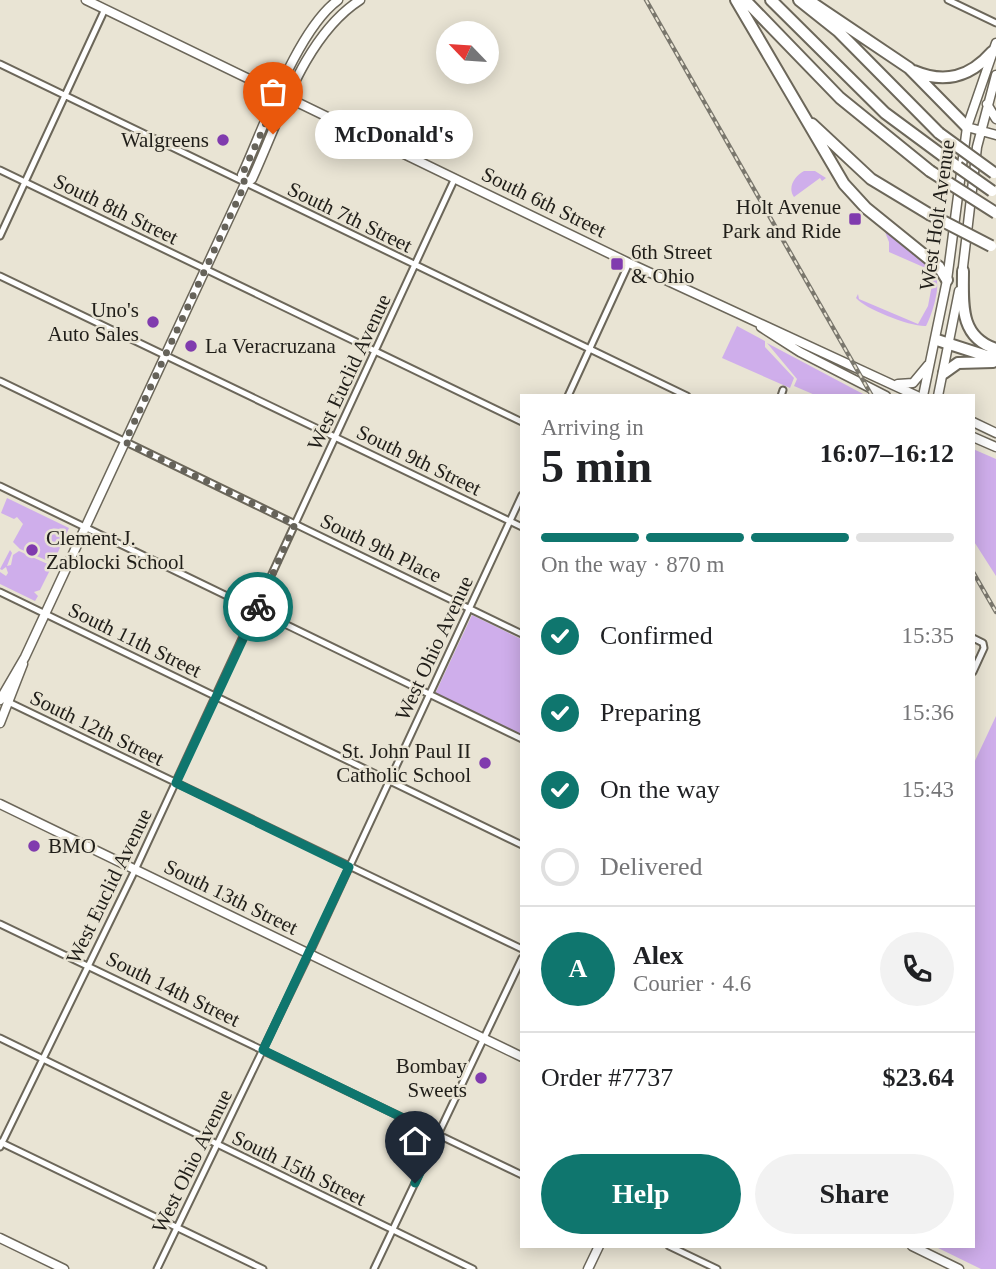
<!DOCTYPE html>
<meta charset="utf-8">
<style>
:root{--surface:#fff;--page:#f2f2f2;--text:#202124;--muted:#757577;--line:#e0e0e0;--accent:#0f766e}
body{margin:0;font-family:"Times New Roman",serif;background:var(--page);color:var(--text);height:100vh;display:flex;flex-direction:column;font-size:26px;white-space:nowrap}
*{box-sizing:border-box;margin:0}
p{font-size:23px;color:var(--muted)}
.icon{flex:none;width:38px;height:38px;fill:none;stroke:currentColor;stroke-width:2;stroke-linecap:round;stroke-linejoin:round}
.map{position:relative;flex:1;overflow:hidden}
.side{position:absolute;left:520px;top:394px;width:455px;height:854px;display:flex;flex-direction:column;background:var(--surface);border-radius:0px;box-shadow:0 4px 18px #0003}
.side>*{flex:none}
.needle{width:46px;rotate:295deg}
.buttons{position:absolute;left:436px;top:21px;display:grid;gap:14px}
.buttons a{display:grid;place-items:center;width:63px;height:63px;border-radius:50%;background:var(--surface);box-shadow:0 4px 18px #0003;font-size:35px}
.pin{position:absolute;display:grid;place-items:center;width:60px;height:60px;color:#fff;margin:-72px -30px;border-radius:50% 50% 50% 0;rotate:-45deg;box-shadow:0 0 7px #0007}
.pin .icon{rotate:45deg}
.courier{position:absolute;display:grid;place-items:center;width:70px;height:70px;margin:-35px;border:5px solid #0f766e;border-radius:50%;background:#fff;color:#222;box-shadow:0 2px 9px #0007}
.bubble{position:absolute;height:49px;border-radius:24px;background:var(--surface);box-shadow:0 4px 18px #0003;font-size:23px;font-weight:700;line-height:49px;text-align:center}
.summary em{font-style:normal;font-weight:700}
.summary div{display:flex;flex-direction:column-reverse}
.summary{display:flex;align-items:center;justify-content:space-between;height:119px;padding:0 21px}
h1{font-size:46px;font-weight:700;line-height:52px}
.bar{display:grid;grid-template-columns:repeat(4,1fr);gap:10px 7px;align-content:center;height:84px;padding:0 21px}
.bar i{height:9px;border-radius:5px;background:var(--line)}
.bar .on{background:var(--accent)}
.bar p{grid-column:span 4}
.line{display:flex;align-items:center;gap:18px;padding:0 21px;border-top:2px solid var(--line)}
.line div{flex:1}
.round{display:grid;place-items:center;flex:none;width:74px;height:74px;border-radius:37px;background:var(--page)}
ol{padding:0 21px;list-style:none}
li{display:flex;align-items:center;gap:21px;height:77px}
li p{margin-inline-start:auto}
li .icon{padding:7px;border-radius:50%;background:var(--accent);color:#fff;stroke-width:4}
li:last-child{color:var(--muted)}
li i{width:38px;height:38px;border:4px solid var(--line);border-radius:50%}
.action{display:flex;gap:14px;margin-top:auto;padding:14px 21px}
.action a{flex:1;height:80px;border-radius:42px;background:var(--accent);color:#fff;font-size:28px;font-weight:700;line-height:80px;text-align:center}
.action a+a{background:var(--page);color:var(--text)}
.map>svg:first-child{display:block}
.green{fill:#cfaeeb}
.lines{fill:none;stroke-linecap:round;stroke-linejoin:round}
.street-casing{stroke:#6c675a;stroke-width:9}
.secondary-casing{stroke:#6c675a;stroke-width:11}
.highway-casing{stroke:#6c675a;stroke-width:14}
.street{stroke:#fff;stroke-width:5}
.secondary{stroke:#fff;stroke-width:8}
.highway{stroke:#fff;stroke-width:10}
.rail-casing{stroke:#7a776d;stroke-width:4.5}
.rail{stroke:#e9e4d4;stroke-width:2;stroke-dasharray:5;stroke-linecap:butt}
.highway-bridge-casing{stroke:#6c675a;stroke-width:14;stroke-linecap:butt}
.highway-bridge{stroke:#fff;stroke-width:10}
.done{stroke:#66635a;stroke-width:7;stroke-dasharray:0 12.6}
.route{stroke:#0f766e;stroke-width:9}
.poi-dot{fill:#803bae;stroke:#e9e4d4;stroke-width:2.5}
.labels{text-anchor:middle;stroke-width:5;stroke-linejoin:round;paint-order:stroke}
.poi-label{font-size:21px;fill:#201e19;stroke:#e9e4d4;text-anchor:end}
.street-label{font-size:21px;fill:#201e19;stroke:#e9e4d4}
</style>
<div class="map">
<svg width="996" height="1269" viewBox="0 0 996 1269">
<rect width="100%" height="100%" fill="#e9e4d4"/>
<path class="green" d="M804 171H815L826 178 822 181 820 178 794 197C787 187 795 176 804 171Z
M883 227 933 266 937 273 889 252V242Z
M934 274C943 283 931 317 926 326 911 327 865 309 856 298L858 294 859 299 918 324 928 306Z
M737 326 765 341V347L794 378 790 388 722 358Z
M767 343 865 395H815L794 386 797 379Z
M973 449 996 459V576L973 540Z
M7 498 69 528 53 563 20 549 13 542 23 524 17 517 14 519 1 513Z
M10 550 12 553 7 566 11 565 13 555 19 551 52 566 40 590 34 592 38 596 35 601 0 584V572L6 576 8 573 6 567 2 570 0 569Z
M472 615 521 639V735L435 694Z
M996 716V1269H981L934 1246H973V765Z"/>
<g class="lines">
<g class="street-casing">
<path id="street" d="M948 0 996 23
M0 64 687 396
M0 170 522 422
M0 236 105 9
M0 276 522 527
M0 381 522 634
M568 396 629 263
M781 396 783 390
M0 486 522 739
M0 592 522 845
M973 638 983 643 984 648 973 672
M0 698 522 949
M0 924 522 1175
M0 1038 473 1269
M0 1142 263 1269
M0 1147 135 870 455 178
M669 1246 717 1269
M157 1269 309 954 522 495
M374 1269 522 958"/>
</g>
<g class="secondary-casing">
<path id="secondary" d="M86 0 629 263 917 396
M987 104 996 119
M967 127 996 135
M245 184 242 175C264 127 297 30 338 0
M962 275 977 147 996 75
M761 327 800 352 886 396
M898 384 913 383 928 365
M923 396 947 280 967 127 996 43
M938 396 959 291
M973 422 996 433
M973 437 996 447
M0 700 25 657 245 184 252 179C279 121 304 36 360 0
M0 723 23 664
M0 804 522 1057
M0 1238 64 1269
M912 1246 959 1269
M588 1269 599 1246"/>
</g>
<g class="highway-casing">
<path id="highway" d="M736 0 844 184 866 208 939 267 947 280
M745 0 840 98 930 171
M771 0 885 113 958 167
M799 0 838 31 939 133
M808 0 909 68 967 127
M914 71C945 84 970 77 992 52
M812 124 871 179 929 214
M963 271C963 304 959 337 996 349
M937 340 996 359
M944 373 958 363 993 362"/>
</g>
<use href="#street" class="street"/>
<use href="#secondary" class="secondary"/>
<use href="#highway" class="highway"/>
<g class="rail-casing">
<path id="rail" d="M646 0 872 396
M973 572 996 612"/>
</g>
<use href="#rail" class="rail"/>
<g class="highway-bridge-casing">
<path id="highway-bridge" d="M939 133 994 173
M958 167 992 191
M930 171 996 213
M929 214 991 246"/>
</g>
<use href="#highway-bridge" class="highway-bridge"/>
</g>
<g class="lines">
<path class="done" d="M258 607 295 524 125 442 245 184 242 175 279 94 289 99 273 134"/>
<path class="route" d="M258 607 176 783 349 867 263 1050 438 1135 415 1183"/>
</g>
<g class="poi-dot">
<circle cx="223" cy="140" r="7"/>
<rect x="848" y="212" width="14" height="14" rx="3.5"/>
<rect x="610" y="257" width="14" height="14" rx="3.5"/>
<circle cx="153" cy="322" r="7"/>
<circle cx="191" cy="346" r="7"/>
<circle cx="32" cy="550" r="7"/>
<circle cx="485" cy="763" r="7"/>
<circle cx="34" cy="846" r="7"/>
<circle cx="481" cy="1078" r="7"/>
</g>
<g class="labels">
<g class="poi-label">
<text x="209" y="147">Walgreens</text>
<text x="841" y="214">Holt Avenue<tspan x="841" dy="24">Park and Ride</tspan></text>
<text x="631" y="259" text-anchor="start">6th Street<tspan x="631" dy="24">&amp; Ohio</tspan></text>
<text x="139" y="317">Uno's<tspan x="139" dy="24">Auto Sales</tspan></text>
<text x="205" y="353" text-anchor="start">La Veracruzana</text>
<text x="46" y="545" text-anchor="start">Clement J.<tspan x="46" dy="24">Zablocki School</tspan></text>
<text x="471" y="758">St. John Paul II<tspan x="471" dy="24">Catholic School</tspan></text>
<text x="48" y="853" text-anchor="start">BMO</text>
<text x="467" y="1073">Bombay<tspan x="467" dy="24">Sweets</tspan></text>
</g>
<g class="street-label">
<text transform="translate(544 202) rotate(26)" y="7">South 6th Street</text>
<text transform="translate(116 209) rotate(26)" y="7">South 8th Street</text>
<text transform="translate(937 215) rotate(-82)" y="7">West Holt Avenue</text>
<text transform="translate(350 217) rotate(26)" y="7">South 7th Street</text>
<text transform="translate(349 372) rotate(-65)" y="7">West Euclid Avenue</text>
<text transform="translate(419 460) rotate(26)" y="7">South 9th Street</text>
<text transform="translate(381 548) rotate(26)" y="7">South 9th Place</text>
<text transform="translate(135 640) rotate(26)" y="7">South 11th Street</text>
<text transform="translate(434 648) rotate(-65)" y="7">West Ohio Avenue</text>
<text transform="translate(97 728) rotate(26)" y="7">South 12th Street</text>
<text transform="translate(109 886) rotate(-64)" y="7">West Euclid Avenue</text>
<text transform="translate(231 897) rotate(26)" y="7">South 13th Street</text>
<text transform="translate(173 989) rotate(26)" y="7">South 14th Street</text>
<text transform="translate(192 1161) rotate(-64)" y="7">West Ohio Avenue</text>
<text transform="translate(299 1168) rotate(26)" y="7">South 15th Street</text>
</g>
</g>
</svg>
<div class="buttons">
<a><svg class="needle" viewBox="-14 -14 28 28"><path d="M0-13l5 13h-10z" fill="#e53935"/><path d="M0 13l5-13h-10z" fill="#757577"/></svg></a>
</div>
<div class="pin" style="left:273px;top:134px;background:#ea580c"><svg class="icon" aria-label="bag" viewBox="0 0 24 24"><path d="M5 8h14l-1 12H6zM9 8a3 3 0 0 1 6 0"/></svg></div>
<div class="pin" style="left:415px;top:1183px;background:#1f2937"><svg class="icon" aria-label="home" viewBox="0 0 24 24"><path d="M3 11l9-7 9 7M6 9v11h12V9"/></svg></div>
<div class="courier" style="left:258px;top:607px"><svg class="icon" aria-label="bike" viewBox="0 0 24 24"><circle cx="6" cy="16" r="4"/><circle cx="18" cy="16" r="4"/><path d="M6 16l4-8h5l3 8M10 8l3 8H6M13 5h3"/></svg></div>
<div class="bubble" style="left:315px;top:110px;width:158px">McDonald's</div>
<section class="side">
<div class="summary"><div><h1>5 min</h1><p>Arriving in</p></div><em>16:07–16:12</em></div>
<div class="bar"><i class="on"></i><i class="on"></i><i class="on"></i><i></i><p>On the way · 870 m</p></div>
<ol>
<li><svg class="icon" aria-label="check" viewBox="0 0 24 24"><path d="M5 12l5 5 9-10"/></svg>Confirmed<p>15:35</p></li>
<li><svg class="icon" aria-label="check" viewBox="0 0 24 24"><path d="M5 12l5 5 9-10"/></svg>Preparing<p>15:36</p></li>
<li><svg class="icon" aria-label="check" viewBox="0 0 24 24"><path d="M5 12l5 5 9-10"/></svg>On the way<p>15:43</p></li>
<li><i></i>Delivered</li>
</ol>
<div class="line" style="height:126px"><b class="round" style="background:var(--accent);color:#fff">A</b><div><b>Alex</b><p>Courier · 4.6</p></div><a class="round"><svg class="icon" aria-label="phone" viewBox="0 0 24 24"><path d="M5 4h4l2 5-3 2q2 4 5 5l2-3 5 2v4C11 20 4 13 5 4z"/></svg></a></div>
<div class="line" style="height:91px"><div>Order #7737</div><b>$23.64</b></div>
<div class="action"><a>Help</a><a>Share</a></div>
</section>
</div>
